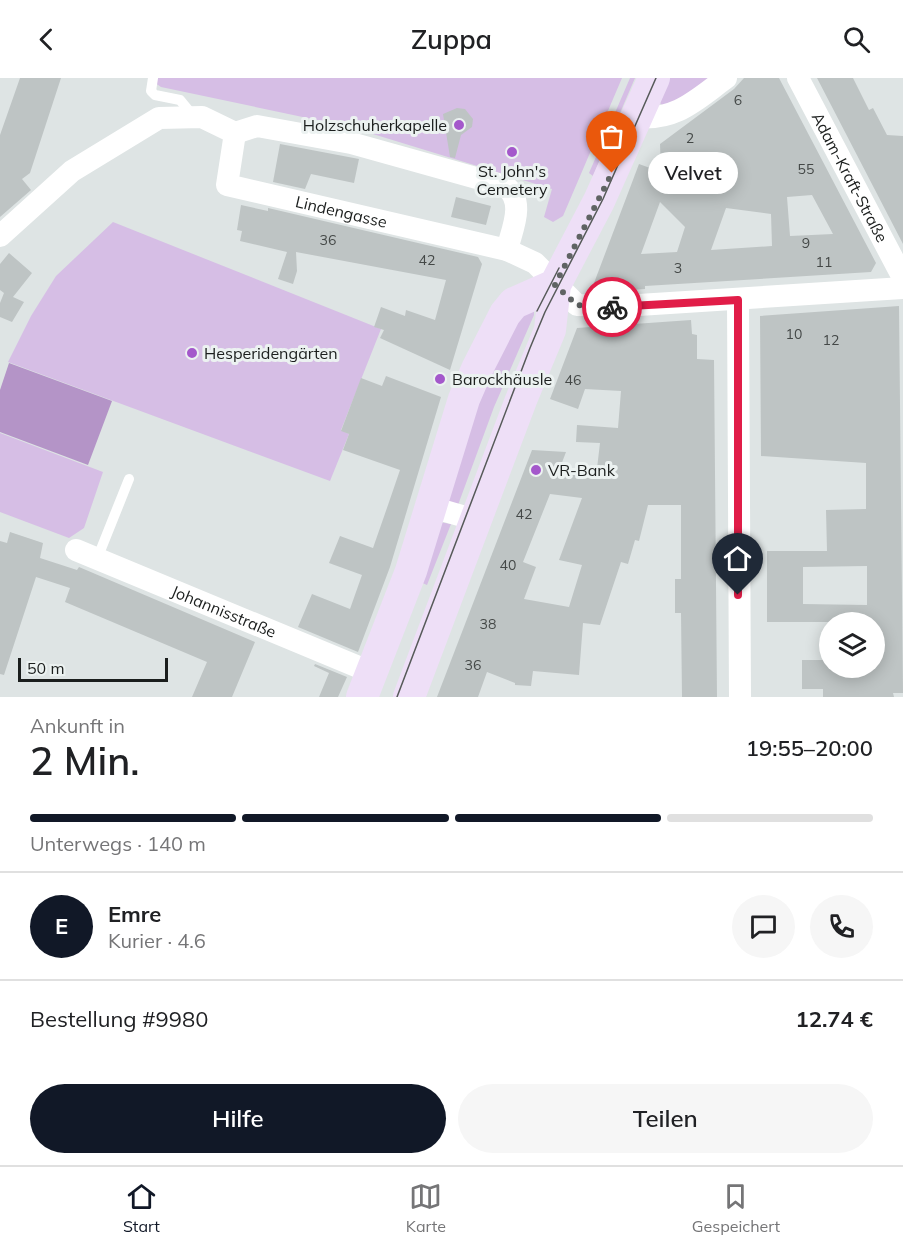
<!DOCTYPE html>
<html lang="de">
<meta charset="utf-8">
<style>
:root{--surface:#fff;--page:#f6f6f6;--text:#202124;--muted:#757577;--line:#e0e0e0;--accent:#111827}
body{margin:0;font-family:Mulish,sans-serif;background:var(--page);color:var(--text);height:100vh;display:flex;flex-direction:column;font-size:22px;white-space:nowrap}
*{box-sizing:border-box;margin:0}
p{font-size:20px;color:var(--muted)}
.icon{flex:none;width:33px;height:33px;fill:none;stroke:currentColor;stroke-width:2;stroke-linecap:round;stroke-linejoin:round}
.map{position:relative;height:619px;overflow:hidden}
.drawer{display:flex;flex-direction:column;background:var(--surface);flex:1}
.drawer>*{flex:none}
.controls{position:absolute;left:819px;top:534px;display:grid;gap:12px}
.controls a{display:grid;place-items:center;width:66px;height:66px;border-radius:50%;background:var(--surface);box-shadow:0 3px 15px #0003;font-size:30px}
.scale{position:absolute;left:18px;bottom:15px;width:150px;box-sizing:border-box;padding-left:6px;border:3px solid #1b1e1d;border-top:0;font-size:16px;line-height:21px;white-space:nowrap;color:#1b1e1d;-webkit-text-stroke:4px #ecf2f1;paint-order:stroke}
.pin{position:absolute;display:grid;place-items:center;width:51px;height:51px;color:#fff;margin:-62px -26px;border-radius:50% 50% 50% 0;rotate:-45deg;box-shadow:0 0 6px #0007}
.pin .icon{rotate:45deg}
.courier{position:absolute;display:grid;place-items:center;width:60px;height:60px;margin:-30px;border:4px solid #e11d48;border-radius:50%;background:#fff;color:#222;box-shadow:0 2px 8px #0007}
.bubble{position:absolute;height:42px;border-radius:21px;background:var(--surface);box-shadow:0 3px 15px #0003;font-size:20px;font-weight:600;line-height:42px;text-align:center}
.headline em{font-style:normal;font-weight:600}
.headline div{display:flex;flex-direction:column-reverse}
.headline{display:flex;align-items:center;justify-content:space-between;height:102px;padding:0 30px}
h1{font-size:39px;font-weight:600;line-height:45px}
.bar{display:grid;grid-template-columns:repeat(4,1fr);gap:9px 6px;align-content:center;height:72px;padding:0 30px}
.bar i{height:8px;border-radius:4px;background:var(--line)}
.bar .current{background:var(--accent)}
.bar p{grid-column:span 4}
.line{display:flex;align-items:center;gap:15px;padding:0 30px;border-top:2px solid var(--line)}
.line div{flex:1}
.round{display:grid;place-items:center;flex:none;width:63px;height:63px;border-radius:32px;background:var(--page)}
.action{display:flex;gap:12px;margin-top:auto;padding:12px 30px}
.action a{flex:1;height:69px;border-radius:36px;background:var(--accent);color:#fff;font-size:24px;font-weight:600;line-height:69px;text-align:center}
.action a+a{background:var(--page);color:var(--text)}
header{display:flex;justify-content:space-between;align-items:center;height:78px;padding:0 30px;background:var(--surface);font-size:27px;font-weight:600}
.tabs{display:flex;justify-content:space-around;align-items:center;height:84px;border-top:2px solid var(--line);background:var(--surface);font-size:16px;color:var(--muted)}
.tabs a{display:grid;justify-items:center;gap:3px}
.tabs .current{color:var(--accent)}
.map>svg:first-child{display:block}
.green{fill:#d6bee5}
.forest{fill:#b494c7}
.building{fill:#bec4c4;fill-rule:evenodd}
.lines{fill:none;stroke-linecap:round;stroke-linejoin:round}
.lane{stroke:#fff;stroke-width:10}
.street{stroke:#fff;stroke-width:22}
.secondary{stroke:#eedff7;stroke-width:32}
.tram{stroke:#565a59;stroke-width:1.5}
.done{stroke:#5f6363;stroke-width:6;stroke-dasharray:0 10.8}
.route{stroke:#e11d48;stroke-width:8}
.poi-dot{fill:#a458cb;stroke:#ecf2f1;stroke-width:2}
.labels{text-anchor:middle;stroke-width:6;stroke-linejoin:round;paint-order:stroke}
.number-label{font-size:14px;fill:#444847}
.poi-label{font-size:16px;fill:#1b1e1d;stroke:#ecf2f1;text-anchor:start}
.street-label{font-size:16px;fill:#1b1e1d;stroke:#ecf2f1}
</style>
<header><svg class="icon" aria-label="back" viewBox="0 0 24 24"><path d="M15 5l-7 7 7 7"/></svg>Zuppa<svg class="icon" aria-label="search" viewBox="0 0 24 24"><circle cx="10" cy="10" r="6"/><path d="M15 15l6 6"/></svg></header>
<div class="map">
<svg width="903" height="619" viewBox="0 0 903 619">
<rect width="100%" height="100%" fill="#dee4e4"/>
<path class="green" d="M148 0H622L563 138 553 144 544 139 552 111 350 49 161 9Z
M630 0H635L593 98 589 95Z
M670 0H716L688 20 663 28 660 25Z
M113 144 381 251 341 352 349 356 330 403 8 284 31 238 56 198Z
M522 226 534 233V237L494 329 458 427 438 420Z
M0 355 103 394 84 450 69 460 0 434Z
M433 443 451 446 427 507 418 503Z"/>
<path class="forest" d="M9 285 112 323 88 387 0 354V312Z"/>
<path class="building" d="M20 0H61L30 95 22 101 31 112 0 139V57Z
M744 0H779L876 185 871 194 645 208V211L600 214 594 205 639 86 661 94 660 66 734 11ZM812 117 833 156 790 158 787 119ZM660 124 685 149 677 174 641 176ZM726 130 771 136 772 168 711 172Z
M817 0H853L869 32 873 30 887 57 903 58V166Z
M457 30 465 31 473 41 472 49 461 57 455 80 450 79 443 36Z
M280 66 359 81 354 105 311 96 305 111 273 104Z
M456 119 491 128 486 147 451 139Z
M241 127 268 133V130L478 179 482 186 450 292 380 260 384 252 374 249 381 229 405 238 406 232 435 242 446 202 296 174 297 193 293 206 278 201 287 174 240 163 242 153 237 152Z
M9 175 32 195 13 219 24 224 12 244 0 239V225L4 215 0 212V186Z
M899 228 903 615H893L894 619H823V611H802V582H830V590H874V544H767V473H827L826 432 866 431V385L761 378 760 238ZM867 488V527L803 526V489Z
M691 242 692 256 697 257V281L714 282 717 619H682L681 535H675V501H681V427H648L639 463 635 462 628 486 621 484 600 547 583 545 579 597 533 593 531 608 515 607V605L487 594 478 619H437L532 372 566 374 558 395 596 399 600 365 576 364 577 347 618 350 621 313 585 311 578 331 550 321 577 250ZM550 416 582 420 559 482 582 487 569 529 524 521 536 489 523 484Z
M386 298 441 319 390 489 358 574 298 549 312 516 350 531 362 497 329 485 340 458 373 470 388 427 400 392 343 372 349 356 341 353 361 300 382 308Z
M10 454 43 465 40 480 77 492 79 489 255 564 232 619H192L207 584 65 524 70 510 36 499 4 597 0 596V463L7 465Z
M315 586 347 599 338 619H319L329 595 314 588Z"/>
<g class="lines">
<path class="lane" d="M153 0 151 13 155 17 180 22 194 39
M97 481 129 401"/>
<g class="street">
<path id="s1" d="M798 0 903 200"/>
<path d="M636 39C676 43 696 22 726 0"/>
<path id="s2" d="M235 55 227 107 507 172 535 185 577 227 623 228 903 210"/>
<path d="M0 158 72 93 159 40 202 39 235 55 257 48 351 65 505 108C526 123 512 151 507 172"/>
<path d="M738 222 740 619"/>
<path d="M431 429 476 442"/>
<path id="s3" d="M76 472 373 595"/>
</g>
<path class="secondary" d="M362 619 411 493 464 321 477 291 505 236 514 225 555 207
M409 619 521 322 550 252 555 207 599 123 654 0"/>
<path class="tram" d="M537 233 559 190
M397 619 530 270 545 234 603 121 656 0"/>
</g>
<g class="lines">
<path class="done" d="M612 229 577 227 555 207 612 95"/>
<path class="route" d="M612 229 738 222V517"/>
</g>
<g class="poi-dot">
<circle cx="459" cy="47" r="6"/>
<circle cx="512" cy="74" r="6"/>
<circle cx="192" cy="275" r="6"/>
<circle cx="440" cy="301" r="6"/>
<circle cx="536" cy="392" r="6"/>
</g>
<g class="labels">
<g class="number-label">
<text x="738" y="27">6</text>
<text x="690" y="65">2</text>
<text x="806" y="96">55</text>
<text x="328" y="167">36</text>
<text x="806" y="170">9</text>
<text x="427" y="187">42</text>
<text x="824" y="189">11</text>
<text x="678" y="195">3</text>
<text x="794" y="261">10</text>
<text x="831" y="267">12</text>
<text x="573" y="307">46</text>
<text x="524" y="441">42</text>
<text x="508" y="492">40</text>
<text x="488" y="551">38</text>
<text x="473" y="592">36</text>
</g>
<g class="poi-label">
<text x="447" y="53" text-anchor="end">Holzschuherkapelle</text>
<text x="512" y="99" text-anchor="middle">St. John's<tspan x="512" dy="18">Cemetery</tspan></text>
<text x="204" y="281">Hesperidengärten</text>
<text x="452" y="307">Barockhäusle</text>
<text x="548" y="398">VR-Bank</text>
</g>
<g class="street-label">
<text dy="6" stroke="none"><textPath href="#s1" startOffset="112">Adam-Kraft-Straße</textPath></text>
<text dy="6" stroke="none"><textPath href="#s2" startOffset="170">Lindengasse</textPath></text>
<text dy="6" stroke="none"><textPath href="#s3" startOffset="160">Johannisstraße</textPath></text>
</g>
</g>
</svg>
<div class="controls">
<a><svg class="icon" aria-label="layers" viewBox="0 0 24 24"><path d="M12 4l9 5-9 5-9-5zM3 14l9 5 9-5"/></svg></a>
</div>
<div class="scale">50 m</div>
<div class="pin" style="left:612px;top:95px;background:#ea580c"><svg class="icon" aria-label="bag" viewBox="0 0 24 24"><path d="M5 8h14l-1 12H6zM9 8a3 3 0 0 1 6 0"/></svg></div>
<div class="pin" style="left:738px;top:517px;background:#1f2937"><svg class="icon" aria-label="home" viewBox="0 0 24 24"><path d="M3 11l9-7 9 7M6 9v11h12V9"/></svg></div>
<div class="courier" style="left:612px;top:229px"><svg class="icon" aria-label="bike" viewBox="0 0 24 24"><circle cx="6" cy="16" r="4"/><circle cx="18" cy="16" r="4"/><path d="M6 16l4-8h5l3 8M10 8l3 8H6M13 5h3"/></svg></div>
<div class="bubble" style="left:648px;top:74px;width:90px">Velvet</div>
</div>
<section class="drawer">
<div class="headline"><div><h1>2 Min.</h1><p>Ankunft in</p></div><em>19:55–20:00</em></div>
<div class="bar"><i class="current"></i><i class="current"></i><i class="current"></i><i></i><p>Unterwegs · 140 m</p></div>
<div class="line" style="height:108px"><b class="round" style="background:var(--accent);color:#fff">E</b><div><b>Emre</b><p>Kurier · 4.6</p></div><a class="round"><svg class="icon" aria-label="chat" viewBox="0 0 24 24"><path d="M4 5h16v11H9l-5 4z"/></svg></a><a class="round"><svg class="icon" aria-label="phone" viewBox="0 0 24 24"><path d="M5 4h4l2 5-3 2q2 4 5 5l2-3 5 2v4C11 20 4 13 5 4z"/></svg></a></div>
<div class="line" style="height:78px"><div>Bestellung #9980</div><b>12.74 €</b></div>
<div class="action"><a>Hilfe</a><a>Teilen</a></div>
</section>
<nav class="tabs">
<a class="current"><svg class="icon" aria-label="home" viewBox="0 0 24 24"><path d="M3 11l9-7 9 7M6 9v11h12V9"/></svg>Start</a>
<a><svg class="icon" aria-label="map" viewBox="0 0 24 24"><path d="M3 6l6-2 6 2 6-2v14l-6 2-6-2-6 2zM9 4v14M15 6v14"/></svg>Karte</a>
<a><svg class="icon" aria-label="saved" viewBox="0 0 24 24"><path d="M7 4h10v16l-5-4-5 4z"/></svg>Gespeichert</a>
</nav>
